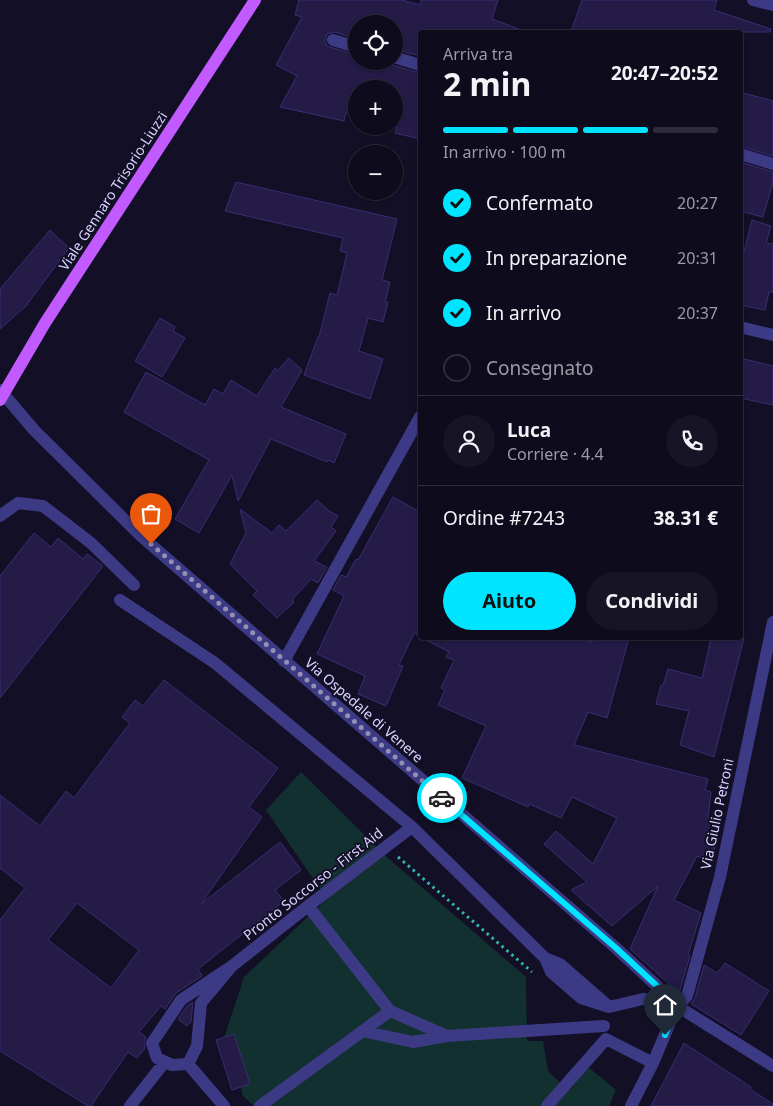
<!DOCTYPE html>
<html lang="it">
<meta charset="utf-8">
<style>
:root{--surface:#0e0b1c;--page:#171425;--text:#f1f3f6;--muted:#9b9ba3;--line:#2e2b3b;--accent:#00e5ff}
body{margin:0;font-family:"Noto Sans",sans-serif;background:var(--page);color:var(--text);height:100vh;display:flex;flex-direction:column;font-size:19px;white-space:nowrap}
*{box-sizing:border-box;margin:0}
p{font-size:16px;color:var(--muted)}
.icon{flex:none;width:28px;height:28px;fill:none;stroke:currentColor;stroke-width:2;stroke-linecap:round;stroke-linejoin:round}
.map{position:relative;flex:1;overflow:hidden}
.panel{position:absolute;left:418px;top:30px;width:325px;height:610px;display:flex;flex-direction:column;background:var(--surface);border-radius:5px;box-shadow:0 1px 4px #0004,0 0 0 1px var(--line)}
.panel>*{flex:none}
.controls{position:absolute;left:348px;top:15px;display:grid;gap:10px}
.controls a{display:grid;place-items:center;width:55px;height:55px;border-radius:50%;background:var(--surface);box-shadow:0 1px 4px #0004,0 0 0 1px var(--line);font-size:25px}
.pin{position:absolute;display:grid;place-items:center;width:42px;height:42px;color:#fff;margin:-51px -21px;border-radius:50% 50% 50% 0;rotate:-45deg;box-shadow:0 0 5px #0007}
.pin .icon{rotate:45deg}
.courier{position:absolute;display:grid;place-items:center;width:50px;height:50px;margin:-25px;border:4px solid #00e5ff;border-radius:50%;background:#fff;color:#222;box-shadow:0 1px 6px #0007}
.overview em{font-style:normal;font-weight:700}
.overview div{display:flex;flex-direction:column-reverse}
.overview{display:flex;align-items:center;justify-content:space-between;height:85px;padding:0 25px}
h1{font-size:32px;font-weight:700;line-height:38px}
.bar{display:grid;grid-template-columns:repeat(4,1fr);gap:8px 5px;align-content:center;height:60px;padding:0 25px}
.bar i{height:6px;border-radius:4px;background:var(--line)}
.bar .current{background:var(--accent)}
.bar p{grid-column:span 4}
.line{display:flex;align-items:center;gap:12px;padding:0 25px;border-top:1px solid var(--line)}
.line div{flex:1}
.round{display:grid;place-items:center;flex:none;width:52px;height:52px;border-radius:26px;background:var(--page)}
ol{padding:0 25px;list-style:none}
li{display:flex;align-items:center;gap:15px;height:55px}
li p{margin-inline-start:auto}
li .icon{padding:5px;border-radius:50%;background:var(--accent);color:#111;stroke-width:4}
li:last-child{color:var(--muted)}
li i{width:28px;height:28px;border:2px solid var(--line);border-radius:50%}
.primary-button{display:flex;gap:10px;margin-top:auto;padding:10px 25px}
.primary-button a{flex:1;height:58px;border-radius:30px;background:var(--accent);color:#111;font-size:20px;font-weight:700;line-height:58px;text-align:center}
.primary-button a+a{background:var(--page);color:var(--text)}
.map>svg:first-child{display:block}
.green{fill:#12302f}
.building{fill:#241b47;stroke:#3b2d73;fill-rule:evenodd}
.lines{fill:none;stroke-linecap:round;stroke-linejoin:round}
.path{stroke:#2fb8b0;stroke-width:3;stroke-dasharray:2.5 4;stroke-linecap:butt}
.minor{stroke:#3d3a85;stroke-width:12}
.major{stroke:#c25bff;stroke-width:12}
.done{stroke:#948fb3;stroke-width:5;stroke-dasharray:0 9}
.route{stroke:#00e5ff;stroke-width:6}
.labels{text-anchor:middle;stroke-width:4;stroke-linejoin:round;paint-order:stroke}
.street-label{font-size:14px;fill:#d9d4ff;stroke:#130f26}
</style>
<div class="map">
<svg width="773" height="1106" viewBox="0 0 773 1106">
<rect width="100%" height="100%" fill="#130f26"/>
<path class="green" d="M301 772 388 858 526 977 527 1041H543L548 1071 569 1091 588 1067 616 1090 609 1106H254L242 1095 239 1059 224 1038 244 977 327 899 266 810Z"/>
<path class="building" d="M299 0H402L420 5 421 0H498L492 19 524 31 523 32H420V56L394 49V24H356V39L335 32 327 34 325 41 327 46 356 55V61H387L392 65 420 73V139L395 133 397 127 394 126V89H356V115L346 112 344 121 280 107 297 76 276 65 302 17 295 15Z
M582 0H717L714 10 771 29 770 32H571Z
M740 92 773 101V156L740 146Z
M740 162 773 172V182L763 217 740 211Z
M236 182 397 219 382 280 390 282 385 302H388L383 322 368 318 359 351 383 359 370 399 304 375 318 337H319L330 293 337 295 347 253 340 251 343 238 225 211Z
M752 220 771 226 766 243 773 244V292H769L765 310 740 305V268Z
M50 230 69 248 26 306 0 329V289Z
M160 318 175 327 173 331 185 338 162 377 135 361Z
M289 358 302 370 281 407 346 434 334 463 328 460 327 462 271 439 238 501 232 475 199 533 175 519 209 460 124 412 146 372 205 405 214 389 223 394 231 380 257 396 275 368 277 371Z
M740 358 773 366V405L740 398Z
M393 497 420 512V636L414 633 399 665 403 666 386 706 358 694 365 676 317 654 344 596 333 590 341 575 346 577 356 559 358 560Z
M317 500 329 511 338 516 331 527 336 531 314 561 327 567 318 583 311 579 292 600 294 602 277 618 253 595 257 591 230 564 246 533 240 509 272 533 279 525 286 531Z
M34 533 51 547 58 538 83 559 87 554 103 566 0 698V576Z
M422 638H575L592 642 593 638H629L607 718 588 712 574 745 708 779 705 790 711 792 708 817 720 819 712 862 697 856 674 900 701 913 688 955 690 956 679 993 630 949 658 886 612 926 571 890 587 882 544 844 556 831 593 864 617 818 572 797 561 818 529 804 528 807 462 778 486 726 438 705 445 690 441 688 454 660 446 657 449 652Z
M711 638H744L714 757 680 745 689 711 656 704 661 685H663L668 669 702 678Z
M164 680 278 768 249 807 262 817 201 904 280 842 301 870 275 890 284 901 198 969 202 976 176 993 165 1009 161 1006 139 1032 146 1037 144 1042 145 1048 137 1058 128 1052 91 1106H88L0 1051V920L25 888 0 868V795L40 826 66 791 74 798 130 723 122 717 135 700 143 706ZM77 903 139 950 111 988 48 940Z
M725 963 769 991 741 1035 691 1004 695 998 704 965 717 973Z
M193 1002 191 1022 187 1026 178 1019 187 1006Z
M234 1034 250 1084 232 1090 216 1040Z
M684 1043 751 1087 750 1089 773 1104V1106H651Z"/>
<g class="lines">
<path class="path" d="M398 857 532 972"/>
<path class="minor" d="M753 0 773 5
M333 40 356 47
M394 57 420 65
M740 154 773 164
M740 327 773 335
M0 390 34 430 141 536 616 948 657 986 677 1006 773 1066
M0 516 18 503 43 506 91 543 134 585
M120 600 215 663 412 827 545 958 551 972 581 998 609 1007 643 999 677 1006
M284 661 420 417
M308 906 390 1011 447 1036 604 1026
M545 958 560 964 606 1004
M232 966 201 1003 197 1046 188 1064 172 1065 157 1058 152 1043 181 1000 232 966 308 906 412 827
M362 1031 413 1042 447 1036
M606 1039 653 1063
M188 1064 224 1106
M130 1106 164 1063
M260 1106 390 1011
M547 1106 606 1039
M631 1106 653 1063 677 1006 687 996 720 877 773 622"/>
<path class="major" d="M0 400 45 323 255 0"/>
</g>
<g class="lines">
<path class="done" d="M151 544 442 798"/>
<path class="route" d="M442 798 616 948 657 986 677 1006 665 1035"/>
</g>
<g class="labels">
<g class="street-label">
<text transform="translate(113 191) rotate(-57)" y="5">Viale Gennaro Trisorio-Liuzzi</text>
<text transform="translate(364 710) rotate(41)" y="5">Via Ospedale di Venere</text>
<text transform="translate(717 814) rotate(-78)" y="5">Via Giulio Petroni</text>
<text transform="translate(313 884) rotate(-38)" y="5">Pronto Soccorso - First Aid</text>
</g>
</g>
</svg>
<div class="controls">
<a><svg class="icon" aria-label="locate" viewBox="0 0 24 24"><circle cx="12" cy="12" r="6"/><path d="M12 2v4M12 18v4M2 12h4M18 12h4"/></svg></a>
<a>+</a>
<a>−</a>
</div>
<div class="pin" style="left:151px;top:544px;background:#ea580c"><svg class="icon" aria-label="bag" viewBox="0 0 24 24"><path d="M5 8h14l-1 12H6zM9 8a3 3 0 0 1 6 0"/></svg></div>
<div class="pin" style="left:665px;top:1035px;background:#1f2937"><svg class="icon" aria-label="home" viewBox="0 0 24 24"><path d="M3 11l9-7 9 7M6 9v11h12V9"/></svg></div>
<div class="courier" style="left:442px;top:798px"><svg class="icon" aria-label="car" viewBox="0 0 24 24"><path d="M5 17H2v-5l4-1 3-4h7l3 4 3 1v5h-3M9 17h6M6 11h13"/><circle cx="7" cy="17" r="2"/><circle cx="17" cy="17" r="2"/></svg></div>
<section class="panel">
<div class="overview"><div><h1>2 min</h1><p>Arriva tra</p></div><em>20:47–20:52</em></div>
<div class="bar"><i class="current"></i><i class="current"></i><i class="current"></i><i></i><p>In arrivo · 100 m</p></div>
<ol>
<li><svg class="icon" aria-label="check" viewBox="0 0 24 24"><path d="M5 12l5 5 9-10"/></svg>Confermato<p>20:27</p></li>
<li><svg class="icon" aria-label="check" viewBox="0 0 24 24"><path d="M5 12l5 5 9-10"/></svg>In preparazione<p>20:31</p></li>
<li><svg class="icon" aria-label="check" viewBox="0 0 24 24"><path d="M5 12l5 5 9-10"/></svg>In arrivo<p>20:37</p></li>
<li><i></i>Consegnato</li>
</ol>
<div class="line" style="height:90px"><a class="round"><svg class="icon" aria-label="person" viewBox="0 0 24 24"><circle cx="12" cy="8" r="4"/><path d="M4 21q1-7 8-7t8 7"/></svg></a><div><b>Luca</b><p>Corriere · 4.4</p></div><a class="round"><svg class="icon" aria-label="phone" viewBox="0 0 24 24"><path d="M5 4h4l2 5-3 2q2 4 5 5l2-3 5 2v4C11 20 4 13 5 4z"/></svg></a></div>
<div class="line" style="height:65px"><div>Ordine #7243</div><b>38.31 €</b></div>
<div class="primary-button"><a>Aiuto</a><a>Condividi</a></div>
</section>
</div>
